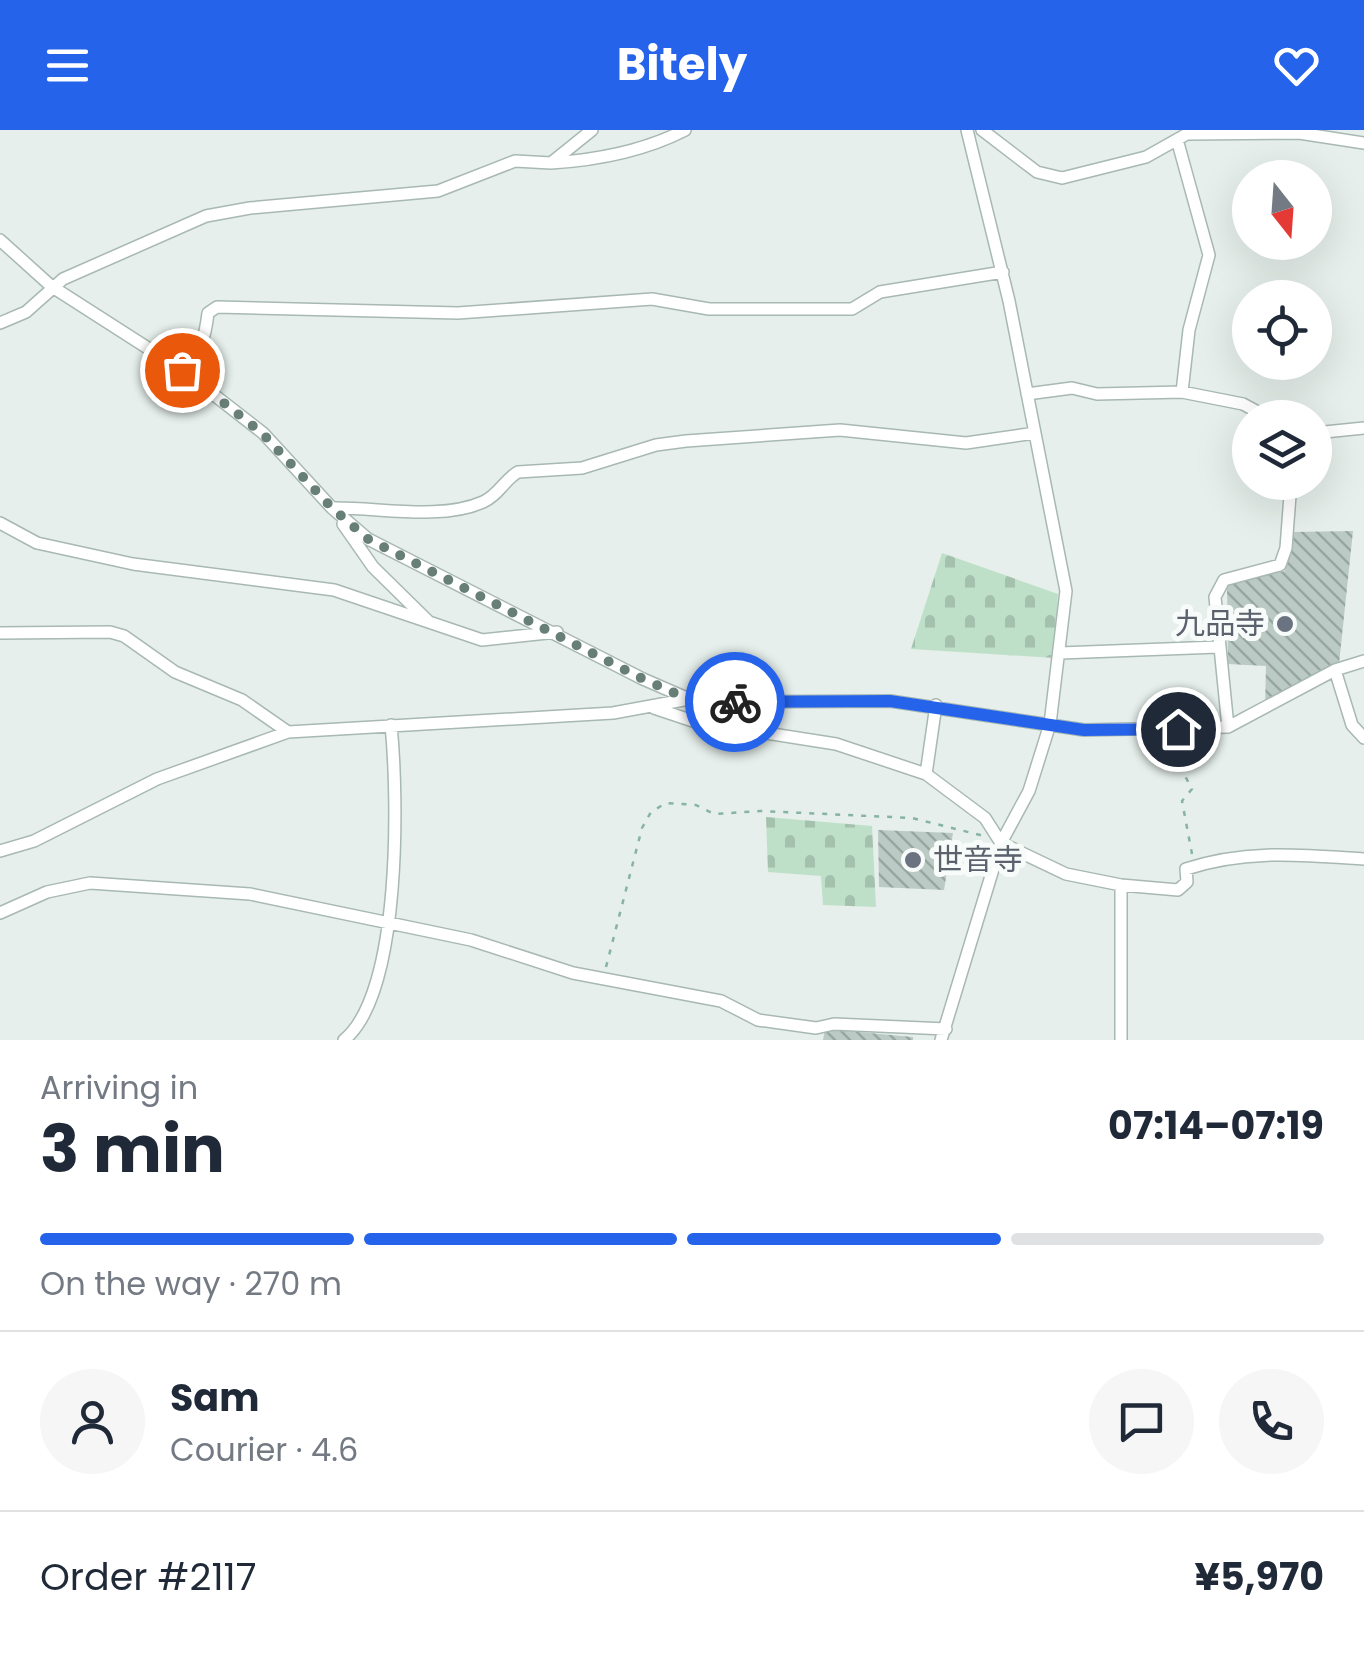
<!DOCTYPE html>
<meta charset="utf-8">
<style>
:root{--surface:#fff;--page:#f6f6f7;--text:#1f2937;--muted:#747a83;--line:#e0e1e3;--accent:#2563eb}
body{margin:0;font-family:Poppins,"Noto Sans JP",sans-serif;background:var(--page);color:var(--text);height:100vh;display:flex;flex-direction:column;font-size:38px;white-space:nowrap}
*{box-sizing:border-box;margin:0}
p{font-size:32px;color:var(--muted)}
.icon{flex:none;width:55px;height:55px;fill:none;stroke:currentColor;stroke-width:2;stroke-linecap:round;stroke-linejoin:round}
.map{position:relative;height:910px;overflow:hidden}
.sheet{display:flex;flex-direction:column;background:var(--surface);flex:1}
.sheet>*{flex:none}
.needle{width:65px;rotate:163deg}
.buttons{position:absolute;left:1232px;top:30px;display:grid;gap:20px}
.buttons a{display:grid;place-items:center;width:100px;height:100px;border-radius:50%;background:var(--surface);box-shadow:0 10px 40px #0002;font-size:50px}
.pin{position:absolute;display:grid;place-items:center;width:85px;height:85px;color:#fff;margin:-42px;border:5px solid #fff;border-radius:50%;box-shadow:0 2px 10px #0007}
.courier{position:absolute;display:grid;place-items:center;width:100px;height:100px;margin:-50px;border:8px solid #2563eb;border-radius:50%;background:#fff;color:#222;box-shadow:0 2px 12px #0007}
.overview em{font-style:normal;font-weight:700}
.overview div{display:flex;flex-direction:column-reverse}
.overview{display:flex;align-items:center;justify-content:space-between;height:170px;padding:0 40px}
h1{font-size:65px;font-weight:700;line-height:75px}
.bar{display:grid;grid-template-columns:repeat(4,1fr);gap:15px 10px;align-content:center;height:120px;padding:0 40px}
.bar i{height:12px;border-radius:8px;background:var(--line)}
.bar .selected{background:var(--accent)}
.bar p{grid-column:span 4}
.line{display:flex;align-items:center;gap:25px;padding:0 40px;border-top:2px solid var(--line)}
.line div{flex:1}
.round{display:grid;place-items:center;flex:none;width:105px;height:105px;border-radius:52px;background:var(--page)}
header{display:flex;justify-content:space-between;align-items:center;height:130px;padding:0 40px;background:var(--accent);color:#fff;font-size:45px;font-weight:700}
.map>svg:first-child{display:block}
.cemetery{fill:url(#cemetery-stones)}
.building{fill:url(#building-back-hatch)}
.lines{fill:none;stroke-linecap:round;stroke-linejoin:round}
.minor-casing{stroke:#a8b8b2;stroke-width:14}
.path{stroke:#86b3a5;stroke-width:2.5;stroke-dasharray:5 8;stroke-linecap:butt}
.minor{stroke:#fff;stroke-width:11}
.done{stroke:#687f78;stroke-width:10;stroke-dasharray:0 18}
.route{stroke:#2563eb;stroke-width:12}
.worship-dot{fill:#6b7280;stroke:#f7fbf9;stroke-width:4}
.labels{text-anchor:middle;stroke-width:10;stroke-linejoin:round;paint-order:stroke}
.worship-label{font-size:30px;fill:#5b616d;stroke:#f7fbf9;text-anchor:end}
</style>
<header><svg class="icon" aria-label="menu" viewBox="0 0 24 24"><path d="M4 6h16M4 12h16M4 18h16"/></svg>Bitely<svg class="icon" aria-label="heart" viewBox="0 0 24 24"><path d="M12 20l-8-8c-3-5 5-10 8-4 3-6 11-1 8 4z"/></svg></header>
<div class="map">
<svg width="1364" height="910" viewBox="0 0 1364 910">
<defs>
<pattern id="cemetery-stones" width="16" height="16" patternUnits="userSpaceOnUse" patternTransform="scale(2.5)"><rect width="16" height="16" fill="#bfe0c8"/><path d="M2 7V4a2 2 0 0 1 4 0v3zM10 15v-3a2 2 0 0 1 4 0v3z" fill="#a4c1ad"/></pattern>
<pattern id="building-back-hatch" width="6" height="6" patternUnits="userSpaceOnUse" patternTransform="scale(2.5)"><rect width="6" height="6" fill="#bbcac4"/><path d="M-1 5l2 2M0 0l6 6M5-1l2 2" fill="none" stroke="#98a6a0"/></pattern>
</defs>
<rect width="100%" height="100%" fill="#e6efeb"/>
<path class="cemetery" d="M942 423 1058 464 1054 528 911 519Z
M766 687 872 696 876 777 823 775 821 746 768 742Z"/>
<path class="building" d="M1353 401 1339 534 1265 579 1266 536 1228 534 1227 454 1285 441 1293 402Z
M878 700 953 703 944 760 879 757Z
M825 899 913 907V910H823Z"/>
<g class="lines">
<g class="minor-casing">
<path id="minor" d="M982 0 1037 42 1062 48 1146 27 1187 4 1299 3 1364 13
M1178 13 1209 125 1189 200 1182 262
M551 33C597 30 644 21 685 0
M0 110 51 156 182 240 263 303 332 378 368 409 643 549 689 569 716 572 890 571 1084 600 1228 597 1335 540 1364 531
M0 193 26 182 63 149 206 86 250 78 438 61 515 31 551 33 592 0
M182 240C201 221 205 209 208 183L217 177 458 183 652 169 709 179H852L880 162 1003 142
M1027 264 1072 258 1097 264 1182 262 1243 274 1269 288
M1315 303 1364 298
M332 378C378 377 440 391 483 372 499 365 504 350 518 342L582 338 656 315 686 311 840 300 966 313 1035 303
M0 393 37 413 133 434 334 460 482 510 557 502
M343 394 373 437 428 491
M0 503 110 502 124 506 175 542 242 570 288 602
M1060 523 1218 517
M1335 540 1352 595 1364 608
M936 575 926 644 985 688 1001 713 1066 744 1121 755 1178 760 1187 752 1186 739C1246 719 1302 725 1364 729
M654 578 696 592 836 614 926 644
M1228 597 1215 467 1224 450 1280 435 1286 418 1291 352
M0 721 34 711 157 649 288 602 613 583 689 569
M1121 755V910
M0 783 47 762 90 753 250 764 471 810 573 843 721 871 758 890 816 898 834 894 946 899
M344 910C402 863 398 665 391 595
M941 910 1001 713 1029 661 1050 594 1066 461 1009 171 967 0"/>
</g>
<path class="path" d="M1180 609 1184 644 1192 659 1182 671 1192 724
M606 837 642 698 651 682 666 673 696 675 714 684 761 681 912 688 984 706"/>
<use href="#minor" class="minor"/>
</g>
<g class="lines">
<path class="done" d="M182 240 262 303 332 378 368 409 643 549 688 569 735 572"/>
<path class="route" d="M735 572 890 571 1084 600 1178 599"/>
</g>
<g class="worship-dot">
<circle cx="1285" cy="494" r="10"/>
<circle cx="913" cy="730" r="10"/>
</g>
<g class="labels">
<g class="worship-label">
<text x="1265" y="504">九品寺</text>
<text x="933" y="740" text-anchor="start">世音寺</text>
</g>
</g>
</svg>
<div class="buttons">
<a><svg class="needle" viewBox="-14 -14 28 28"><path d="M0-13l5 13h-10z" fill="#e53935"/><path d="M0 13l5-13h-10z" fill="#747a83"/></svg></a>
<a><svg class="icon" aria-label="locate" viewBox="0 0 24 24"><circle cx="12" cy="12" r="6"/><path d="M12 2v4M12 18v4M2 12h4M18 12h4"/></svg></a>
<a><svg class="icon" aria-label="layers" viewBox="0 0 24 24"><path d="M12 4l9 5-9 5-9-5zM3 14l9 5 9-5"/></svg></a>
</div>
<div class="pin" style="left:182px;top:240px;background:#ea580c"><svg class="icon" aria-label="bag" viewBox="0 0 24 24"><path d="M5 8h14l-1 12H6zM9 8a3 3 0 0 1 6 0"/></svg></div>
<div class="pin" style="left:1178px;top:599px;background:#1f2937"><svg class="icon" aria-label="home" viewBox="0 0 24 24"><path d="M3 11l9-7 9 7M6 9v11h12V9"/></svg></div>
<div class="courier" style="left:735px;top:572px"><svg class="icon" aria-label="bike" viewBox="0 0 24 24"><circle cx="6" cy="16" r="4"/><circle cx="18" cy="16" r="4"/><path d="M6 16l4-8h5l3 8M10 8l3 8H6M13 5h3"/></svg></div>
</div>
<section class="sheet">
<div class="overview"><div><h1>3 min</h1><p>Arriving in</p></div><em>07:14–07:19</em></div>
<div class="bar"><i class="selected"></i><i class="selected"></i><i class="selected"></i><i></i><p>On the way · 270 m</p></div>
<div class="line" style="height:180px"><a class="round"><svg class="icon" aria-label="person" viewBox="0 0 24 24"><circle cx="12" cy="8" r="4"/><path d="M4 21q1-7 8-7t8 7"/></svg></a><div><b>Sam</b><p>Courier · 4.6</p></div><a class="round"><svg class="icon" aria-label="chat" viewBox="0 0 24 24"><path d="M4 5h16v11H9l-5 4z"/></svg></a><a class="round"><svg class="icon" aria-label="phone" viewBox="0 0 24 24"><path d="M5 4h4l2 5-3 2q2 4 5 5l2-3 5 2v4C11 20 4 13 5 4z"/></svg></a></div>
<div class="line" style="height:130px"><div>Order #2117</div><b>¥5,970</b></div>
</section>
